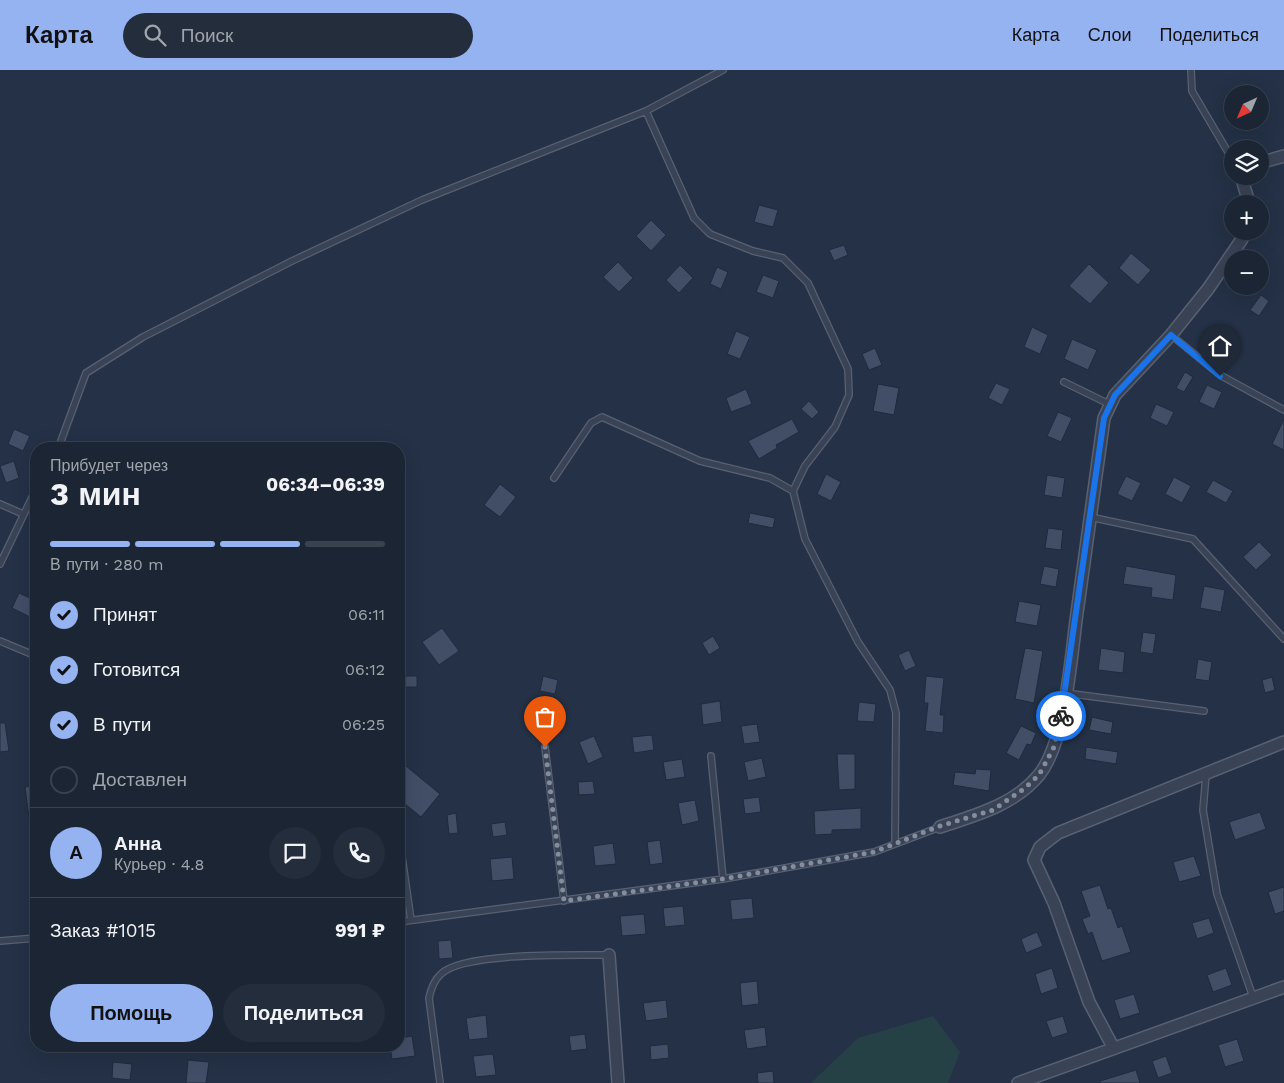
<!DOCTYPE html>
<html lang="ru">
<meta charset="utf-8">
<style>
:root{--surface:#1b2534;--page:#242d3c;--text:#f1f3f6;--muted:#a0a5ac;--line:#39424f;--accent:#95b2f1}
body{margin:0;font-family:"Work Sans",sans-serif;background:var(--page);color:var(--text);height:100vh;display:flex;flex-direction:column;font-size:19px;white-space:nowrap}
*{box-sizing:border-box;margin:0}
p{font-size:16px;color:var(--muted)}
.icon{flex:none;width:28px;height:28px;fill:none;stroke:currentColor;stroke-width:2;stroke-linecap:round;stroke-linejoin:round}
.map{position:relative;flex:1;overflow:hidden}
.sheet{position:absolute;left:30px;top:372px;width:375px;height:610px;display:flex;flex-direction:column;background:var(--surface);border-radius:20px;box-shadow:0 5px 20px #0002,0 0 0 1px var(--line)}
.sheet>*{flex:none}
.needle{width:32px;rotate:224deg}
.fabs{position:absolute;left:1224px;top:15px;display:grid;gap:10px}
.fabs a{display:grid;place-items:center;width:45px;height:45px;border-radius:50%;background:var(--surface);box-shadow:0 5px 20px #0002,0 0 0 1px var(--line);font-size:25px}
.pin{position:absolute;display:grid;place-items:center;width:42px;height:42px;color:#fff;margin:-51px -21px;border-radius:50% 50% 50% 0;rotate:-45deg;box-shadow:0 0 5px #0007}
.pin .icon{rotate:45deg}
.courier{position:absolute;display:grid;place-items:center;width:50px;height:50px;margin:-25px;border:4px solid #1a73e8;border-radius:50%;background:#fff;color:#222;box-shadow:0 1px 6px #0007}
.headline em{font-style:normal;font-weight:700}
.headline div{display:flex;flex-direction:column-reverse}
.headline{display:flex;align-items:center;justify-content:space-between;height:85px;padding:0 20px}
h1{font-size:32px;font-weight:700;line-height:38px}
.bar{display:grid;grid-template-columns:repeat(4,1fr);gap:8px 5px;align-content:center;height:60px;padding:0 20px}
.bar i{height:6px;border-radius:4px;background:var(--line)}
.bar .current{background:var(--accent)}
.bar p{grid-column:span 4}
.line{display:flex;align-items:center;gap:12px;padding:0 20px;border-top:1px solid var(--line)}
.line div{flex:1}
.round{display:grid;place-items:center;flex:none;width:52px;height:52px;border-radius:26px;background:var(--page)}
ol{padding:0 20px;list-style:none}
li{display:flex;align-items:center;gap:15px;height:55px}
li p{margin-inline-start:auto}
li .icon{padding:5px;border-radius:50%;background:var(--accent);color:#111;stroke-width:4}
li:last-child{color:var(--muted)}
li i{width:28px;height:28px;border:2px solid var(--line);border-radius:50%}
.button{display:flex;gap:10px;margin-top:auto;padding:10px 20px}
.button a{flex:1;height:58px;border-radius:30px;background:var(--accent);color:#111;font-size:20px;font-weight:700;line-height:58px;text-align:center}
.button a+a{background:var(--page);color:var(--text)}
header{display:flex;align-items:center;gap:30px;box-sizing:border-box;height:70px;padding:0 25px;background:var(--accent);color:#111}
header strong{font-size:24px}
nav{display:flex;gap:28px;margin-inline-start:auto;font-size:18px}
.search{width:350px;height:45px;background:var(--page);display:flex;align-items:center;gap:12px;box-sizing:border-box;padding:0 18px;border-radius:28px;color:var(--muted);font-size:19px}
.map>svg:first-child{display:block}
.green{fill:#264146}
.building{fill:#414e66;stroke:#202a3c}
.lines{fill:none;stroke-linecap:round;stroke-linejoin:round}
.lane-casing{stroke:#586172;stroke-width:8}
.street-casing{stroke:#586172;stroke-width:14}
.lane{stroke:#394355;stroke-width:5.5}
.street{stroke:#394355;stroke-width:11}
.done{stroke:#848d9e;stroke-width:5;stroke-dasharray:0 9}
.route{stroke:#1a73e8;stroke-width:6}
</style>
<header>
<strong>Карта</strong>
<div class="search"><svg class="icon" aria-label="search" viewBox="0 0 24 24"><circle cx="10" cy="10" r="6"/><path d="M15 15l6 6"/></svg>Поиск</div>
<nav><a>Карта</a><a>Слои</a><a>Поделиться</a></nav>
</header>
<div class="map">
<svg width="1284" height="1013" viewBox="0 0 1284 1013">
<rect width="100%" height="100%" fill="#243146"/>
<path class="green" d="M933 946 960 982 948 1013H811L858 968Z"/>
<path class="building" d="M759 135 778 140 773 157 754 152Z
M651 150 666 165 651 181 636 166Z
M844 175 848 185 834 191 829 180Z
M1131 183 1151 200 1138 215 1119 198Z
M618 192 633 208 619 222 603 207Z
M1089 194 1109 213 1090 234 1069 216Z
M680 195 693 208 679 223 666 210Z
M717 197 728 202 721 219 710 214Z
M763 205 779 211 773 228 756 222Z
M1261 225 1269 231 1259 246 1250 240Z
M1032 257 1048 265 1040 284 1024 277Z
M736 261 750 267 740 289 727 284Z
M1072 269 1097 280 1088 300 1064 289Z
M875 278 882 295 869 300 862 284Z
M1185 302 1193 307 1184 322 1176 318Z
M996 313 1010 319 1002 335 988 328Z
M878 314 899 318 894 345 873 341Z
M1207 315 1222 322 1214 339 1199 332Z
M746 319 752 334 731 342 726 328Z
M809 331 819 342 812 349 801 339Z
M1156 334 1174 342 1167 356 1150 348Z
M1058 342 1072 348 1061 372 1047 366Z
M792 349 799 362 776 375 777 378 759 389 748 371Z
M1284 349V380L1272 374Z
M14 359 30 366 23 381 8 374Z
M14 391 19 408 6 413 0 396Z
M826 404 841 412 831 431 817 424Z
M1047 405 1065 408 1062 428 1044 425Z
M1126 406 1141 413 1132 431 1117 424Z
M1174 407 1191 416 1182 433 1165 424Z
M1213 410 1233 421 1226 433 1206 422Z
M500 414 516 427 500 447 484 435Z
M750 443 775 448 773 458 748 453Z
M1048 458 1063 460 1061 480 1045 478Z
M1259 472 1272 485 1256 500 1243 487Z
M1044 496 1059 499 1056 517 1040 514Z
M1126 496 1176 505 1173 530 1151 527 1152 518 1123 514Z
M1204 516 1225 520 1221 542 1200 538Z
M19 523 36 531V550L12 538Z
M1019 531 1041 535 1037 556 1015 552Z
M442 558 459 581 439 595 422 572Z
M1143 562 1156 564 1153 584 1140 582Z
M713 566 720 578 709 585 702 573Z
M1025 578 1043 581 1034 633 1015 629Z
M1101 578 1125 582 1123 603 1098 600Z
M909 580 916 596 905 601 898 585Z
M1198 589 1212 592 1209 611 1195 609Z
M406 606H417V617H404Z
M543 606 558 610 555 624 540 621Z
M926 606 944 608 940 645H944L943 663 925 661 928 633H924Z
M1272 607 1275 620 1265 623 1262 610Z
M720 631 722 652 703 655 701 634Z
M859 632 876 634 874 652 857 651Z
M1092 647 1113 652 1111 664 1089 660Z
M0 653H5L9 681 0 682Z
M757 654 760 672 744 674 741 656Z
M1021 656 1036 663 1031 675 1027 674 1019 690 1006 683Z
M652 665 654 680 634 683 632 667Z
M594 666 603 687 588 694 579 672Z
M1086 677 1118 682 1116 694 1085 689Z
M837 684H855V719L839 720Z
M762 688 766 707 748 711 744 692Z
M682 689 685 707 666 710 663 692Z
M406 696 440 724 421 747 399 729V705Z
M976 699 991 700 989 721 953 715 955 702 975 704Z
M593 711 595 724 579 725 578 712Z
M36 715V755H30L25 717Z
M759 727 761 742 745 744 743 729Z
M695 730 699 751 682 755 678 733Z
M861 738V759L832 760V764L815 765 814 741Z
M1260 742 1266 759 1235 770 1229 752Z
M456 743 458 763 449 764 447 745Z
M505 752 507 765 493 767 491 754Z
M660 770 663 793 650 795 647 772Z
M613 773 616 794 595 796 593 776Z
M1194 786 1201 806 1179 812 1173 792Z
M512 787 514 809 492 811 490 789Z
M1100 815 1108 839 1111 838 1118 858 1122 856 1131 882 1102 891 1092 862 1088 864 1082 849 1090 846 1081 821Z
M1284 817V841L1275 844 1268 822Z
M752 828 754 848 732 850 730 830Z
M683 836 685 855 665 857 663 838Z
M644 844 646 864 622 866 620 846Z
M1209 848 1214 863 1197 869 1192 853Z
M1037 862 1043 876 1026 883 1021 869Z
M451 870 453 888 439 889 438 871Z
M1052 898 1058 918 1041 924 1035 904Z
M1226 898 1232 915 1213 922 1207 905Z
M757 911 759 934 742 936 740 913Z
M1134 924 1140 943 1120 949 1114 930Z
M666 930 668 948 646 951 643 933Z
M486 945 488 968 469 970 466 948Z
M1063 946 1068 963 1052 968 1046 951Z
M765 957 767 976 747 979 744 960Z
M585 964 587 979 571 981 569 966Z
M412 966 415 986 392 989 390 976H399V968Z
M1237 969 1244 991 1225 997 1218 975Z
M668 974 669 988 651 990 650 976Z
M493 984 496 1005 476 1007 473 986Z
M1166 986 1172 1003 1158 1008 1152 991Z
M188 990 209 992 206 1013H186Z
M113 992 132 994 130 1010 112 1008Z
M1136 1000 1140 1013H1100V1011Z
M773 1001 774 1013H758L757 1003Z"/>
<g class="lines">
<g class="lane-casing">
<path id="lane" d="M1191 0 1192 21 1232 89
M646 41 694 148 710 164 753 181 783 188 808 213 848 299 849 325 835 357 805 396 793 421
M1171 265 1220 305 1284 340
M1064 312 1109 334
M58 379 86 303 143 267 292 191 422 130 646 41 723 0
M554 408 591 353 602 347 700 391 770 408 793 421 805 469 858 572 890 620 896 643 895 774
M0 434 23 444
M1090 447 1193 469 1284 569
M0 494 36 419
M0 571 36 586
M399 605H401
M1065 623 1204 641
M545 677 564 831
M711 686 723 809
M1206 705 1203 740 1217 824 1253 927
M399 766 411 850
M399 852 723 809 874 782 940 757
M0 871 36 868
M440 1013 429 928C431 919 434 910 441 904 462 882 576 885 609 885"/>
</g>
<g class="street-casing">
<path id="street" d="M1260 93 1284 86
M1241 106 1247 126V134
M940 757C976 745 1014 735 1039 705 1067 670 1071 581 1078 536 1086 474 1095 411 1104 348L1115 325 1171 265 1208 219 1242 169 1243 161
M609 885 618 1013
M1113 977 1089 932 1054 833 1034 790 1040 777 1058 763 1284 672
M1018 1013 1284 917"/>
</g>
<use href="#lane" class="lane"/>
<use href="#street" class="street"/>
</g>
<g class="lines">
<path class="done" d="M545 677 564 831 723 809 874 782 940 756 993 740 1025 718 1039 705 1054 677 1061 646"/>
<path class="route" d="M1061 646 1104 348 1115 325 1171 265 1220 306"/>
</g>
</svg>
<div class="fabs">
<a><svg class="needle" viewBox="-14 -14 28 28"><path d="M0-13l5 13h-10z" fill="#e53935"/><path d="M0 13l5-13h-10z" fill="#a0a5ac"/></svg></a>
<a><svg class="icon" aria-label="layers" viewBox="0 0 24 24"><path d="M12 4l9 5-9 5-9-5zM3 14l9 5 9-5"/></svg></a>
<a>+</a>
<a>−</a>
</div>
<div class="pin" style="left:545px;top:677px;background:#ea580c"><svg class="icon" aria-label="bag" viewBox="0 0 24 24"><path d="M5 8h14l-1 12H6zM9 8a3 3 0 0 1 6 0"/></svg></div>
<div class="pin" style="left:1220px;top:306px;background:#1f2937"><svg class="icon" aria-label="home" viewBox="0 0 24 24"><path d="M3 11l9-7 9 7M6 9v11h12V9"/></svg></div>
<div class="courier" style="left:1061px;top:646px"><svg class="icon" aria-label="bike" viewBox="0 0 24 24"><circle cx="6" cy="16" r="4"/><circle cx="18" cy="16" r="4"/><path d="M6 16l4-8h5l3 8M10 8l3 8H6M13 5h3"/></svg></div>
<section class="sheet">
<div class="headline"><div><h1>3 мин</h1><p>Прибудет через</p></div><em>06:34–06:39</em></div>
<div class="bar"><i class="current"></i><i class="current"></i><i class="current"></i><i></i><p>В пути · 280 m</p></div>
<ol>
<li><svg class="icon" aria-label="check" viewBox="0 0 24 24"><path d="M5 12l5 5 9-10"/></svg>Принят<p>06:11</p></li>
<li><svg class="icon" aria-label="check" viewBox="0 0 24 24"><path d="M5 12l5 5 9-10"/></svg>Готовится<p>06:12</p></li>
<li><svg class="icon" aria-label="check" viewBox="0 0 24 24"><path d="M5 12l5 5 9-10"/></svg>В пути<p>06:25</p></li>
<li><i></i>Доставлен</li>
</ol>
<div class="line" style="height:90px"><b class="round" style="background:var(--accent);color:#111">А</b><div><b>Анна</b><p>Курьер · 4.8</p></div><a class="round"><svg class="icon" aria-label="chat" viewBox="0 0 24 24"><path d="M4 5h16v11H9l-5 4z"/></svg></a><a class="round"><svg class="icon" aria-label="phone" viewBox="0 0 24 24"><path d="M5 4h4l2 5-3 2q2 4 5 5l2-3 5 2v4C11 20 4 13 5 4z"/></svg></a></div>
<div class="line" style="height:65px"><div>Заказ #1015</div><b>991 ₽</b></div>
<div class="button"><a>Помощь</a><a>Поделиться</a></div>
</section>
</div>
